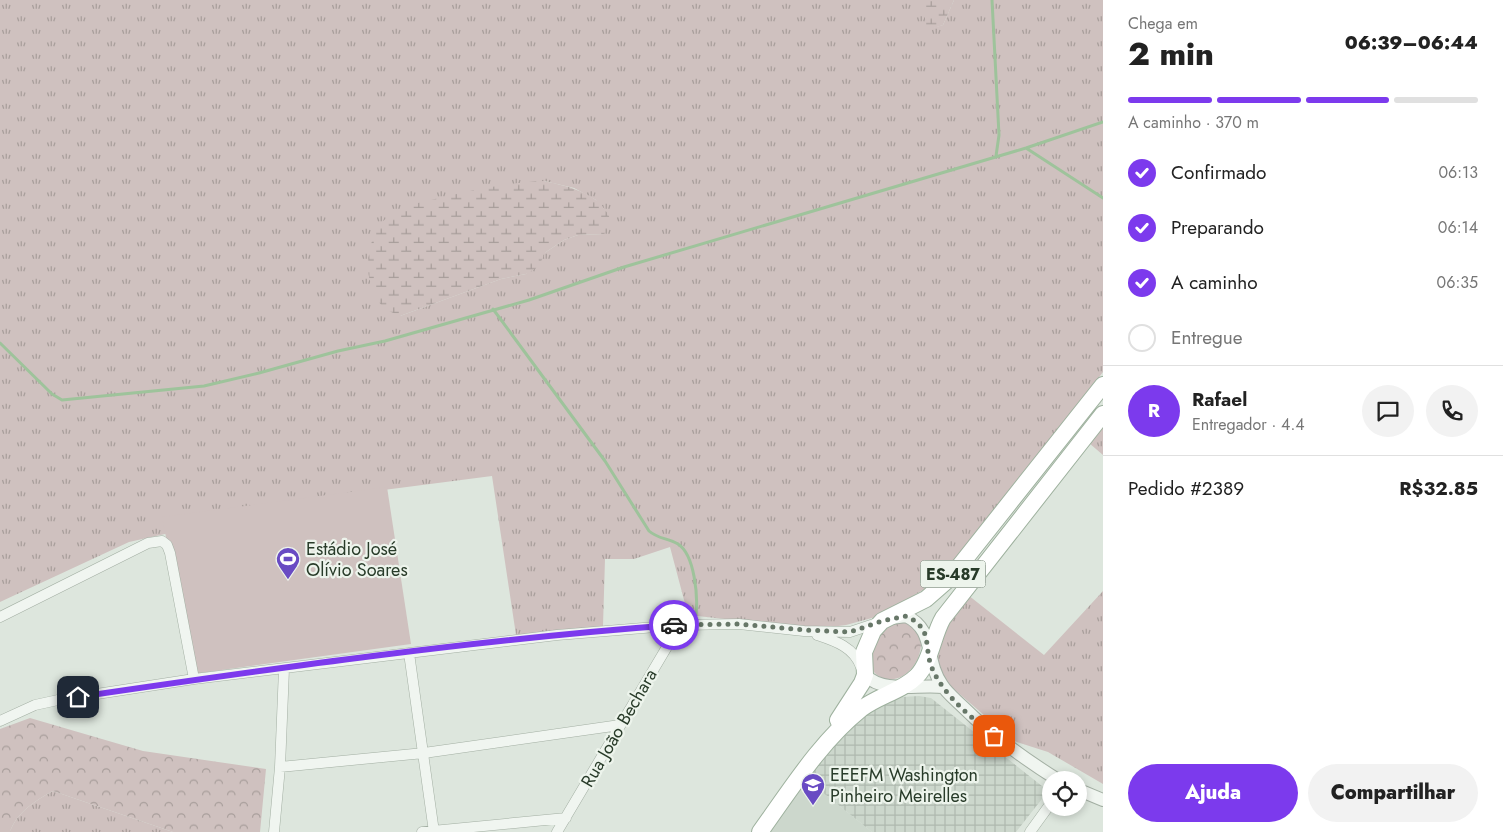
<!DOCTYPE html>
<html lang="pt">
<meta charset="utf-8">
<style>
:root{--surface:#fff;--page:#f2f2f2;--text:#222;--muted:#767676;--line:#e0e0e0;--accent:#7c3aed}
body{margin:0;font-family:Jost,sans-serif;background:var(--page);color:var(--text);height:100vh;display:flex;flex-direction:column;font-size:19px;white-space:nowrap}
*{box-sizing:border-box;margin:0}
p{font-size:16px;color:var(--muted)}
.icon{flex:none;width:28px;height:28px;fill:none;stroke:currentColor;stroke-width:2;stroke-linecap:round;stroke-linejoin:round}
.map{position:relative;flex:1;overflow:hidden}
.details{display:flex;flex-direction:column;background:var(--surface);width:400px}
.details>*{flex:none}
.controls{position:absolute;left:1042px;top:771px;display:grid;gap:10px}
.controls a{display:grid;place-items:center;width:45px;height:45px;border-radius:50%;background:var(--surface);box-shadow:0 2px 8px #0003;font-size:25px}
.pin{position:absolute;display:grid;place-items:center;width:42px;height:42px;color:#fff;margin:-21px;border-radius:10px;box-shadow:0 2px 8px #0006}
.courier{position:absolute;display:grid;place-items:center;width:50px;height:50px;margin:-25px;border:4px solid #7c3aed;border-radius:50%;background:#fff;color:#222;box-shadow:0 1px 6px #0007}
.head em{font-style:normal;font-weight:800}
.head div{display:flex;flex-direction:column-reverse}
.head{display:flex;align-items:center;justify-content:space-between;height:85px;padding:0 25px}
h1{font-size:32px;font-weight:800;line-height:38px}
.bar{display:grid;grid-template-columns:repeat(4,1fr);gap:8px 5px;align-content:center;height:60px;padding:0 25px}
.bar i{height:6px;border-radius:4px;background:var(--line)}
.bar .active{background:var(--accent)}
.bar p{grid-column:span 4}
.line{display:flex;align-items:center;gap:12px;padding:0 25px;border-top:1px solid var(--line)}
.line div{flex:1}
.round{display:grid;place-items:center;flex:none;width:52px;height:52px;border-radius:26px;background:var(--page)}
ol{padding:0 25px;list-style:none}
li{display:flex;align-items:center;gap:15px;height:55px}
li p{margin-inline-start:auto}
li .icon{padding:5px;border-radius:50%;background:var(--accent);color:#fff;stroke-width:4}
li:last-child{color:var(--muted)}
li i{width:28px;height:28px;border:2px solid var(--line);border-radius:50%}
.primary-button{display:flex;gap:10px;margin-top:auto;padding:10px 25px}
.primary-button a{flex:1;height:58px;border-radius:30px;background:var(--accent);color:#fff;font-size:20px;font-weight:800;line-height:58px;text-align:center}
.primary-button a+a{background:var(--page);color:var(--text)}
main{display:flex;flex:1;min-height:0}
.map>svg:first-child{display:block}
.built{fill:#ccd7cc}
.industrial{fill:url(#industrial-grid)}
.grass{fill:url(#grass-tufts);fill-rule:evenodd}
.forest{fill:url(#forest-crowns)}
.wetland{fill:url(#wetland-marsh)}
.garden{fill:#cfc1bf}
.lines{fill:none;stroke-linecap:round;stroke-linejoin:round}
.stream{stroke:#9ec39b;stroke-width:3}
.minor-casing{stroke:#a3afa3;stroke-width:11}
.tertiary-casing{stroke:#a3afa3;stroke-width:14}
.primary-casing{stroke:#9eb19e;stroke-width:18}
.minor{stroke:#f0f5f0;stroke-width:10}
.tertiary{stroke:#f0f5f0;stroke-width:12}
.primary{stroke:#fff;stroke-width:16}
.done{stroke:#677768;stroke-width:5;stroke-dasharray:0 9}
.route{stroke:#7c3aed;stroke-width:6}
.labels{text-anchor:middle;stroke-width:4.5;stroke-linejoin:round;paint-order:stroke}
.shield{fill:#edf4ec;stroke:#637264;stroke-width:1}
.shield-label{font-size:16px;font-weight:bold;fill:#283b29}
.poi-label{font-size:18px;fill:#283b29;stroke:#edf4ec;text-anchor:start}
.street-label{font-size:18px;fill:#283b29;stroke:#edf4ec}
</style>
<main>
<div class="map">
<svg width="1103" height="832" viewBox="0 0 1103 832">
<defs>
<pattern id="industrial-grid" width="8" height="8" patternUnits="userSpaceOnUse" patternTransform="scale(1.25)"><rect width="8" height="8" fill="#ccd7cc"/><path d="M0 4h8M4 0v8" fill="none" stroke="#afb9af"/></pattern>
<pattern id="grass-tufts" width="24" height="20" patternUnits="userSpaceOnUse" patternTransform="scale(1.25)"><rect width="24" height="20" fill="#cfc1bf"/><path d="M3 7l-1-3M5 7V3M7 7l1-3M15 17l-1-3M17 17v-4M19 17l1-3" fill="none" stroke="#a89e9b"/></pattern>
<pattern id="forest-crowns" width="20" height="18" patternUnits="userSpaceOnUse" patternTransform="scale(1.25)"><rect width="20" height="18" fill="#cfc1bf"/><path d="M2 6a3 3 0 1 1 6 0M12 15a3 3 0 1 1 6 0" fill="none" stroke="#a89e9b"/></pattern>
<pattern id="wetland-marsh" width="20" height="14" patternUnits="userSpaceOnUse" patternTransform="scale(1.25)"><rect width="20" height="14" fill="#cfc1bf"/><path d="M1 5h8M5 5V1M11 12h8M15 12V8" fill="none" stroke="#a89e9b"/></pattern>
</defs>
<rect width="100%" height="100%" fill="#dde6dd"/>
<path class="built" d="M806 779 872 832H768Z"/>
<path class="industrial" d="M919 696 931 698 1042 786 1049 790 1016 832H872L806 779 846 728 872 708 902 697Z"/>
<path class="grass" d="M0 0H925V30L943 25 954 0H1103V372L962 552 934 583 883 615 846 625 816 629 688 615 670 547 634 559H605L603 626 516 635 492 476 174 517V532L129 542 0 602ZM544 181 574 188 596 200 604 234 578 235 564 240 546 252 526 274 501 279 400 316Z
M1103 424V455L1089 443Z
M1103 591V784L1048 752 1014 741 941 678 936 669 939 633 968 595 1044 655Z
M53 791 173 832H10C16 813 36 800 53 791Z"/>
<path class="forest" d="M903 621 914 624C916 630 921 636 921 643 921 672 888 695 869 666 874 642 877 626 903 621Z
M30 718 143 751 266 769 260 832H173L53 791C36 800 16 813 10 832H0V729Z"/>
<path class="wetland" d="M925 0H954L943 25 925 31Z
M544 181C571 187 605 194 612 225L604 234 578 235 564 240 546 252 538 267 526 274 501 279 400 316C395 313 387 311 383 307 375 299 368 279 368 268 368 246 375 224 394 212 406 205 422 202 435 199 471 190 507 183 544 181Z"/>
<path class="garden" d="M387 487 411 644 193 674 162 517Z"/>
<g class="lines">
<path class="stream" d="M992 0 999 135 996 156
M1026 148 1103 198
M493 309 605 461 649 531C658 539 668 538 678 544 695 555 698 597 696 615
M0 343 52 394 62 400 204 386 259 373 338 351 385 341 529 300 624 267 1026 148 1103 122"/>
<g class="minor-casing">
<path id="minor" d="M0 617 148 543 162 541 167 545 170 553 194 679
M817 635C835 641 854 647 861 667
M409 653 434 832
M0 721 35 705 58 700 194 679 557 635 680 625 739 624 804 631 850 632 877 623
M280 767 424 753 620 725
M274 832 280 767 284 669
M422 832 566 818
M557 832 680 625
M1030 832 1051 803"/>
</g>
<g class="tertiary-casing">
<path id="tertiary" d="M891 618 906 616C936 630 924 659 942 685 947 693 956 700 963 707 992 736 1023 758 1058 780
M865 675C884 694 917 684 943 687
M1079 790 1103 800"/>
</g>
<g class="primary-casing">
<path id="primary" d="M838 720 862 683 865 675 864 652 873 631 882 621 926 599 950 578 1103 385
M760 832C791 789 820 742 861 709 878 696 902 691 917 676 931 661 933 635 943 618L1103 414"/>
</g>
<use href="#minor" class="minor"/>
<use href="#tertiary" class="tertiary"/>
<use href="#primary" class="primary"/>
</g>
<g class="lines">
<path class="done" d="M674 625 739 624 804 630 850 632 882 621 906 616C934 629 923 646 932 668 943 695 972 718 994 736"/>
<path class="route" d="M78 697C275 668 474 640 674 625"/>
</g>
<defs>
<g id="stadium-pin" transform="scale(1.25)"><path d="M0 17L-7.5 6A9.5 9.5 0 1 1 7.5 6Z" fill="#694bc3" stroke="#edf4ec"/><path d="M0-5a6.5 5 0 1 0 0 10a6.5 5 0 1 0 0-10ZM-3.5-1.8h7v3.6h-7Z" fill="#fff"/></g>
<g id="school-pin" transform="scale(1.25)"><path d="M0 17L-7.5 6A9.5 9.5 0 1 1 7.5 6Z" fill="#694bc3" stroke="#edf4ec"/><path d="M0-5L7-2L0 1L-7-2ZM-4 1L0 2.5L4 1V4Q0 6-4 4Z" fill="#fff"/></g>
</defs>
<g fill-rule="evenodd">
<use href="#stadium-pin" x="288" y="559"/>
<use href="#school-pin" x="813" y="785"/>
</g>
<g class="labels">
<rect class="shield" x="920.5" y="560.5" width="65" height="27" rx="4"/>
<g class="shield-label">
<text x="953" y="580">ES-487</text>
</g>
<g class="poi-label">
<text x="306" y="555">Estádio José<tspan x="306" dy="21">Olívio Soares</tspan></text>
<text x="830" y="781">EEEFM Washington<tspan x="830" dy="21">Pinheiro Meirelles</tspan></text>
</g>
<g class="street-label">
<text transform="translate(619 728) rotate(-60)" y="6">Rua João Bechara</text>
</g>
</g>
</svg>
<div class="controls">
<a><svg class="icon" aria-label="locate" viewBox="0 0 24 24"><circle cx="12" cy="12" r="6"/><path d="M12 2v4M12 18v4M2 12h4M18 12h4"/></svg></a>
</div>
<div class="pin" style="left:994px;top:736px;background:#ea580c"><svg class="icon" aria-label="bag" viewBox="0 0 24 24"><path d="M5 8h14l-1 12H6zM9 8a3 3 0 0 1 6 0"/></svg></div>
<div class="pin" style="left:78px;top:697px;background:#1f2937"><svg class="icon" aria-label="home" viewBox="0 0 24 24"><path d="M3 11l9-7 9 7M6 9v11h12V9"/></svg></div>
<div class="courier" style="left:674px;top:625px"><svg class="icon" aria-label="car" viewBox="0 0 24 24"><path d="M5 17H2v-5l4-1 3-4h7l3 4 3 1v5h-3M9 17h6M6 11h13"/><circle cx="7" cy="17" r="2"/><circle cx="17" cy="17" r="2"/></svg></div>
</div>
<section class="details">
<div class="head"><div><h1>2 min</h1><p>Chega em</p></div><em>06:39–06:44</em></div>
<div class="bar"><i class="active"></i><i class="active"></i><i class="active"></i><i></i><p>A caminho · 370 m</p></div>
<ol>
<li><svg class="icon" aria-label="check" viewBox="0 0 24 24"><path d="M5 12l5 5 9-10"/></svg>Confirmado<p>06:13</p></li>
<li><svg class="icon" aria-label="check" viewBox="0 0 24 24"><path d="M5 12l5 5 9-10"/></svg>Preparando<p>06:14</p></li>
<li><svg class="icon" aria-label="check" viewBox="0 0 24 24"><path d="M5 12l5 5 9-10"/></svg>A caminho<p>06:35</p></li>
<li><i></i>Entregue</li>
</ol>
<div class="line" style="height:90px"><b class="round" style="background:var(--accent);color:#fff">R</b><div><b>Rafael</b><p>Entregador · 4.4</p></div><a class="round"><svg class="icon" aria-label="chat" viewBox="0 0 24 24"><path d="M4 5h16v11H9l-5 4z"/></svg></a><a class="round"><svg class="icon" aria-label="phone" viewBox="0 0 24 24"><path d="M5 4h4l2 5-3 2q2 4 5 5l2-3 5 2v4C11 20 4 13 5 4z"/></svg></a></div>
<div class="line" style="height:65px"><div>Pedido #2389</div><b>R$32.85</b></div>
<div class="primary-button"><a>Ajuda</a><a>Compartilhar</a></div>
</section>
</main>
